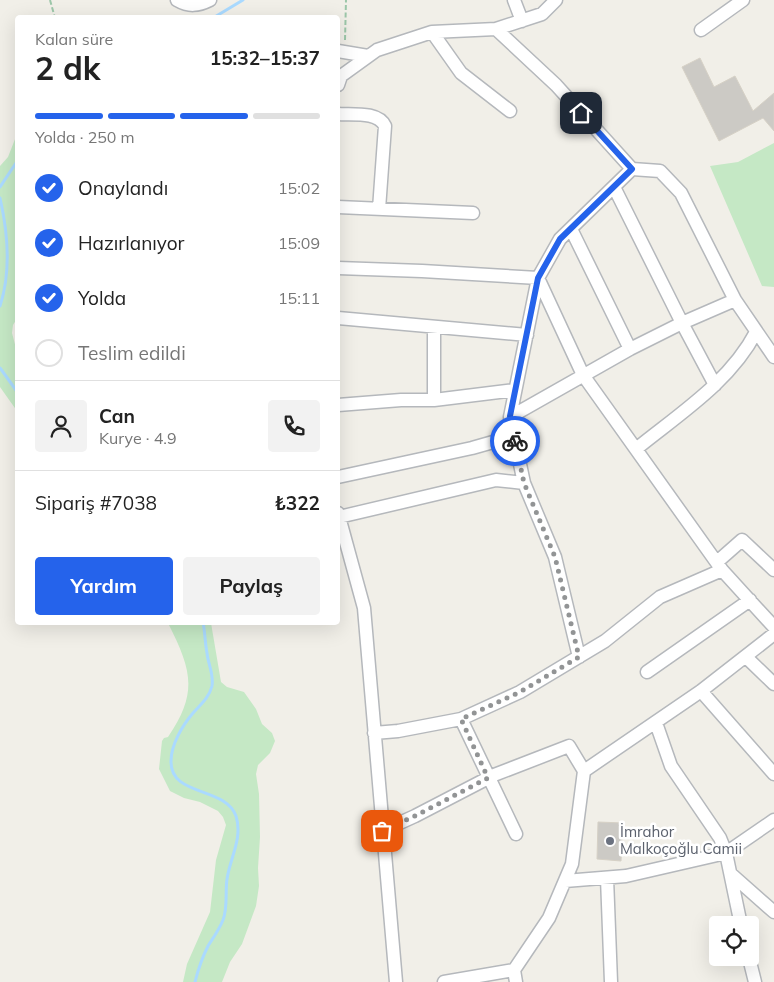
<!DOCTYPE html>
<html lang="tr">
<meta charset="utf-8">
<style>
:root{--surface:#fff;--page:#f2f2f2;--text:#222;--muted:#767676;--line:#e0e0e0;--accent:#2563eb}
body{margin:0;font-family:Mulish,sans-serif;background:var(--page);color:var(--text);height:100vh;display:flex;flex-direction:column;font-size:19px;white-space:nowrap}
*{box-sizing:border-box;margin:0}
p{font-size:16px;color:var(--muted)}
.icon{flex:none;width:28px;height:28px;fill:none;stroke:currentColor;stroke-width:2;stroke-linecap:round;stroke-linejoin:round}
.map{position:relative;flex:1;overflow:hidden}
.details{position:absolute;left:15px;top:15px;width:325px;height:610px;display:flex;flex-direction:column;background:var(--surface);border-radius:5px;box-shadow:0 5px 20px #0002}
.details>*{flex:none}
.tools{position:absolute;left:709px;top:916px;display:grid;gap:10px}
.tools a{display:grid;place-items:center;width:50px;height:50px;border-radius:5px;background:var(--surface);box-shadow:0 5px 20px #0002;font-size:25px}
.pin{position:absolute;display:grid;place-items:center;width:42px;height:42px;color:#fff;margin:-21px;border-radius:10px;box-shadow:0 2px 8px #0006}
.courier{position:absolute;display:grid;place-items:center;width:50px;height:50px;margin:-25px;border:4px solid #2563eb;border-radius:50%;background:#fff;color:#222;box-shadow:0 1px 6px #0007}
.headline em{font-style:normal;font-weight:700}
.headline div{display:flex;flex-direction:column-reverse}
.headline{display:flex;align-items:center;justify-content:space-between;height:85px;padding:0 20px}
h1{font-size:32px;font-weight:700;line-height:38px}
.bar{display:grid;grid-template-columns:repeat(4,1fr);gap:8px 5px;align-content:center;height:60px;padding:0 20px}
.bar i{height:6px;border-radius:4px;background:var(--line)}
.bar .on{background:var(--accent)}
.bar p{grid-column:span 4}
.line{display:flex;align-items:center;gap:12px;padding:0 20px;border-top:1px solid var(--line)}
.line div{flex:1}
.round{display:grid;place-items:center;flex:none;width:52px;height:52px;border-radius:5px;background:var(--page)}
ol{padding:0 20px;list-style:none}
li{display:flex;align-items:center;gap:15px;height:55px}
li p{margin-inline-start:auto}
li .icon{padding:5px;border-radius:50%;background:var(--accent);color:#fff;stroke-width:4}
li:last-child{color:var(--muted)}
li i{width:28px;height:28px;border:2px solid var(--line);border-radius:50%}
.button{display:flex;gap:10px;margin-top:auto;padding:10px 20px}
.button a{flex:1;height:58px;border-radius:5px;background:var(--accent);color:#fff;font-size:20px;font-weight:700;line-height:58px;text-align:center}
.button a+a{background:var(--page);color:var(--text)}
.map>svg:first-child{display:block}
.green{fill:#c5e8c5}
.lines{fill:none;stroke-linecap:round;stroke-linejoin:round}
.stream{stroke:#aadaff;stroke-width:3}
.building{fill:#cccac5;stroke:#d6d1c6}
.minor-casing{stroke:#b5b8bc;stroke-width:15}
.path{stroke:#9cc7a9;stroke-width:2;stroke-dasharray:5 2.5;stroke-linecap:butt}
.minor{stroke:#fff;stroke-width:12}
.done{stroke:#929495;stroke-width:5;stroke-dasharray:0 9}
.route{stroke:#2563eb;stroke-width:6}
.worship-dot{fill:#6b7280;stroke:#fff;stroke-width:2}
.labels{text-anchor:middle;stroke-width:5;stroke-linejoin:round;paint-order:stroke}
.worship-label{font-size:15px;fill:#5b616d;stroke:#fff;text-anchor:start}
</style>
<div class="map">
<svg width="774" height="982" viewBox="0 0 774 982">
<rect width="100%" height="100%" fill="#f1efe8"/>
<path class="green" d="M17 134 18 317 13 325 12 333 17 352V411L0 387V166L8 157Z
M774 143V287L762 286 710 166 738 162Z
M168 623H211L221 682 227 687 244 692 256 709 262 724 272 733 275 741 270 753 258 765 256 774 259 794 260 837 258 868 259 886 256 906 242 944 230 962 222 982H183L187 964 210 912 216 860 226 825 223 817 218 811 200 802 184 798 170 791 159 769 162 741 164 738 168 737C199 692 191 669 168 623Z"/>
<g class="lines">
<path class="stream" d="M213 18 243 0
M0 187 18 160
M0 198C8 233 11 272 0 306
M0 368 18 393
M195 982C198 970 202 958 208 946 213 938 219 930 223 920 228 907 225 893 227 879 230 858 243 838 236 816 225 786 170 797 171 761 171 745 182 726 193 713 200 705 209 698 212 686 214 674 208 664 207 653 205 643 205 632 203 622"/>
</g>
<path class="building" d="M700 58 714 87 735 76 753 111 774 93V131L763 118 719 141 682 67Z
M598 822 623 823 621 861 597 859Z"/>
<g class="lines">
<g class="minor-casing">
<path id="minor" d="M177 0C189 7 198 6 210 0
M514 0 522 21
M496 29 556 85 632 169
M701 30 743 0
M432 32 461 73 510 111
M338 51 368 56
M338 85 341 76 377 50 432 32 496 29 542 14 556 0
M338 114C352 115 378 111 385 126L379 209
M614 187 682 323 715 385
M338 207 473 213
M571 229 630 349
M338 268 422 271 538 278 583 375 722 570 774 627
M338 318 527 335
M434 400V327
M338 405 401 400H434L515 390
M510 417 630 349 682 323 735 300
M636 449C679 414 730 382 756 332
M338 477 472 448 514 436
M338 513 364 608 396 982
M339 517 496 480 524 483
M717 562 742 540 774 570
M579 657 555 557 524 483 510 417 538 278 560 239 632 169 660 171 681 193 735 300 774 357
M746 657 774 684
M647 672 750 600
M701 691 774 774
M461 719 516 834
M656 723 671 766 720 838 726 853 741 925
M374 733 398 731 461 719 520 692 605 641 660 597 722 570
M584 771 701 691 774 634
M382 831 415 816 494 775 569 746 584 771 572 864 549 918 514 970
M731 874 774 912
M607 878 611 982
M565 881 626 876 726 853 774 820
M749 958 755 982
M444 982 514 970 516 982"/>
</g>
<path class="path" d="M50 0 55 18
M345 40 346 0"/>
<use href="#minor" class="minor"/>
</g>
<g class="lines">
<path class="done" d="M382 831 415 816 488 778 461 719 520 692 579 657 555 557 524 483 515 441"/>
<path class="route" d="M515 441 510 416 538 278 560 239 632 169 581 113"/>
</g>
<circle class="worship-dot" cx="610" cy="841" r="5"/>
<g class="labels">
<g class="worship-label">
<text x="620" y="837">İmrahor<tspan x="620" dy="17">Malkoçoğlu Camii</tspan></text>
</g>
</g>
</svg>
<div class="tools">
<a><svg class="icon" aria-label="locate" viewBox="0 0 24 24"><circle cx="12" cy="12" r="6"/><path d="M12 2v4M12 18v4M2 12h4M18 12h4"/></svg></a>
</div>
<div class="pin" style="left:382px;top:831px;background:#ea580c"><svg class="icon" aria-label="bag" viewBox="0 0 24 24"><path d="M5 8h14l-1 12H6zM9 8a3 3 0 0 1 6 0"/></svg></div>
<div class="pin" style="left:581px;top:113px;background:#1f2937"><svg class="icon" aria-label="home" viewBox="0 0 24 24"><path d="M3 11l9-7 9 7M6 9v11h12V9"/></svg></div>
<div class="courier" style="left:515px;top:441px"><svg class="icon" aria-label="bike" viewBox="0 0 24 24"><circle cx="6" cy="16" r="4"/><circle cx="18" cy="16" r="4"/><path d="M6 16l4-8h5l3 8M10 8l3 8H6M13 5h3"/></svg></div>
<section class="details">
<div class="headline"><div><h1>2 dk</h1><p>Kalan süre</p></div><em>15:32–15:37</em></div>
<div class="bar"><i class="on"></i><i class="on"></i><i class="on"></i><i></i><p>Yolda · 250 m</p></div>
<ol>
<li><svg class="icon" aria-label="check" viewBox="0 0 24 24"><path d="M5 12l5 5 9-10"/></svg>Onaylandı<p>15:02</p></li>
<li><svg class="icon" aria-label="check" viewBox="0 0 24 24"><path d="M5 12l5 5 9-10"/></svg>Hazırlanıyor<p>15:09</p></li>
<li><svg class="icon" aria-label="check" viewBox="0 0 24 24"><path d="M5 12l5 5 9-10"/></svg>Yolda<p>15:11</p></li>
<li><i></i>Teslim edildi</li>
</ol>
<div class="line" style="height:90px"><a class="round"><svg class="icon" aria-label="person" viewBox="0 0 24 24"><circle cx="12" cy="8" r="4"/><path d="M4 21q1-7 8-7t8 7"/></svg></a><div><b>Can</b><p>Kurye · 4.9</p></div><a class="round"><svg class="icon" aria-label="phone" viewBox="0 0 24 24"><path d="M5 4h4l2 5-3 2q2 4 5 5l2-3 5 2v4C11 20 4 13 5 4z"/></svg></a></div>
<div class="line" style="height:65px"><div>Sipariş #7038</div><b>₺322</b></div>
<div class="button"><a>Yardım</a><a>Paylaş</a></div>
</section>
</div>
